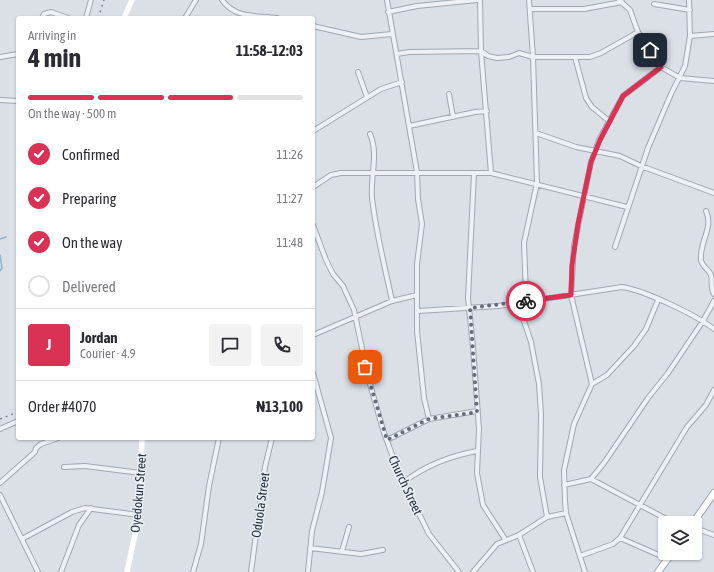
<!DOCTYPE html>
<meta charset="utf-8">
<style>
:root{--surface:#fff;--page:#f2f2f3;--text:#2b2b33;--muted:#7c7c81;--line:#e1e1e2;--accent:#d93254}
body{margin:0;font-family:"Asap Condensed",sans-serif;background:var(--page);color:var(--text);height:100vh;display:flex;flex-direction:column;font-size:15px;white-space:nowrap}
*{box-sizing:border-box;margin:0}
p{font-size:13px;color:var(--muted)}
.icon{flex:none;width:22px;height:22px;fill:none;stroke:currentColor;stroke-width:2;stroke-linecap:round;stroke-linejoin:round}
.map{position:relative;flex:1;overflow:hidden}
.panel{position:absolute;left:16px;top:16px;width:299px;height:424px;display:flex;flex-direction:column;background:var(--surface);border-radius:4px;box-shadow:0 1px 3px #0004}
.panel>*{flex:none}
.fabs{position:absolute;left:658px;top:516px;display:grid;gap:8px}
.fabs a{display:grid;place-items:center;width:44px;height:44px;border-radius:4px;background:var(--surface);box-shadow:0 1px 3px #0004;font-size:20px}
.pin{position:absolute;display:grid;place-items:center;width:34px;height:34px;color:#fff;margin:-17px;border-radius:8px;box-shadow:0 2px 6px #0006}
.courier{position:absolute;display:grid;place-items:center;width:40px;height:40px;margin:-20px;border:3px solid #d93254;border-radius:50%;background:#fff;color:#222;box-shadow:0 1px 5px #0007}
.head em{font-style:normal;font-weight:700}
.head div{display:flex;flex-direction:column-reverse}
.head{display:flex;align-items:center;justify-content:space-between;height:68px;padding:0 12px}
h1{font-size:26px;font-weight:700;line-height:30px}
.bar{display:grid;grid-template-columns:repeat(4,1fr);gap:6px 4px;align-content:center;height:48px;padding:0 12px}
.bar i{height:5px;border-radius:3px;background:var(--line)}
.bar .selected{background:var(--accent)}
.bar p{grid-column:span 4}
.line{display:flex;align-items:center;gap:10px;padding:0 12px;border-top:1px solid var(--line)}
.line div{flex:1}
.round{display:grid;place-items:center;flex:none;width:42px;height:42px;border-radius:4px;background:var(--page)}
ol{padding:0 12px;list-style:none}
li{display:flex;align-items:center;gap:12px;height:44px}
li p{margin-inline-start:auto}
li .icon{padding:4px;border-radius:50%;background:var(--accent);color:#fff;stroke-width:4}
li:last-child{color:var(--muted)}
li i{width:22px;height:22px;border:2px solid var(--line);border-radius:50%}
.map>svg:first-child{display:block}
.lines{fill:none;stroke-linecap:round;stroke-linejoin:round}
.stream{stroke:#92b0cb;stroke-width:1.5}
.street-casing{stroke:#a0a7b1;stroke-width:6}
.primary-casing{stroke:#99a5b3;stroke-width:8}
.street{stroke:#edf0f5;stroke-width:4}
.secondary{stroke:#fff;stroke-width:5.5}
.primary{stroke:#fff;stroke-width:6}
.rail{stroke:#738091;stroke-width:1.5;stroke-dasharray:2 4;stroke-linecap:butt}
.done{stroke:#646c79;stroke-width:4;stroke-dasharray:0 7.2}
.route{stroke:#d93254;stroke-width:5}
.labels{text-anchor:middle;stroke-width:3;stroke-linejoin:round;paint-order:stroke}
.street-label{font-size:13px;fill:#242e3e;stroke:#eaeff4}
</style>
<div class="map">
<svg width="714" height="572" viewBox="0 0 714 572">
<rect width="100%" height="100%" fill="#dbe0e7"/>
<g class="lines">
<path class="stream" d="M0 239 6 237
M0 255 2 268 0 271"/>
<g class="street-casing">
<path id="street" d="M222 0C236 19 255 15 277 18
M387 0 417 172 418 199 422 224 417 264V331L424 398 429 419
M480 0 481 51 491 173
M529 0 533 57 537 183 524 243 526 294 523 310 524 321 531 342 539 384 541 415 540 477 547 517
M619 0 630 10 638 32 661 67 680 78 714 81
M654 4 690 10
M531 9H584L622 2
M388 12 417 6 477 0
M42 18 44 14 51 12 68 18
M86 18 91 0
M185 18 196 0
M313 26 361 37 392 34
M690 36 714 34
M397 54 409 52 481 51 488 56 497 58 509 57 519 53 533 57H590L601 53 638 32
M0 57 18 54
M575 57 586 98 592 107 609 121
M358 72 367 97
M449 94 453 117
M0 100 18 101
M409 126 475 112 487 111
M313 131 381 89 402 82
M536 133 576 147 620 156 641 166 714 193
M370 134C379 154 370 177 372 198 376 233 385 267 392 301
M474 173 468 298 473 347 479 429 477 473 483 505 505 539
M313 187 331 175 341 173H491L627 207
M706 211C714 228 699 242 701 260 702 267 709 269 711 275 713 282 710 288 714 294
M313 225 326 260 333 274 343 286 354 310 368 377 383 430 398 471 429 534 459 572
M615 247 648 148 671 94 685 66 690 36 689 0
M418 311 498 306 622 287C644 290 696 315 714 329
M313 335 392 301 417 295
M592 384 571 295 574 246 591 162 599 140 623 96 661 67
M0 429 18 421
M387 440 429 419 477 411
M64 467 85 466 141 473
M591 479 604 463 648 398 668 373 703 321 714 301
M404 482C426 465 450 456 477 451
M0 483 35 452 36 448 41 444 58 438
M564 485 591 479 674 523
M0 495 38 572
M695 528 714 535
M519 535 533 572
M620 538 668 559
M22 539 72 512 85 508 139 515
M310 548 361 554 383 550
M342 551 349 527
M580 556 613 544 620 538 687 427 706 405 714 390
M61 572 79 525 91 508
M193 572 201 544 209 486 219 438
M251 572 265 467 272 438
M308 572 312 531 322 492 331 438 313 373
M473 572 497 544 519 535 547 517 566 513
M585 572 566 513 565 501 564 470 574 424 592 384 607 375 634 346 646 329 658 300"/>
</g>
<g class="primary-casing">
<path id="primary" d="M693 523 714 493
M658 572 672 553"/>
</g>
<use href="#street" class="street"/>
<path class="secondary" d="M124 18 132 0
M127 572 139 515 142 438"/>
<use href="#primary" class="primary"/>
<path class="rail" d="M98 18 104 0
M0 419 18 412"/>
</g>
<g class="lines">
<path class="done" d="M365 367 387 440 429 419 477 412 470 308 526 301"/>
<path class="route" d="M526 301 571 295 572 265 578 224 591 162 600 140 623 96 661 67 650 50"/>
</g>
<g class="labels">
<g class="street-label">
<text transform="translate(406 485) rotate(65)" y="5">Church Street</text>
<text transform="translate(138 493) rotate(-85)" y="5">Oyedokun Street</text>
<text transform="translate(260 505) rotate(-82)" y="5">Oduola Street</text>
</g>
</g>
</svg>
<div class="fabs">
<a><svg class="icon" aria-label="layers" viewBox="0 0 24 24"><path d="M12 4l9 5-9 5-9-5zM3 14l9 5 9-5"/></svg></a>
</div>
<div class="pin" style="left:365px;top:367px;background:#ea580c"><svg class="icon" aria-label="bag" viewBox="0 0 24 24"><path d="M5 8h14l-1 12H6zM9 8a3 3 0 0 1 6 0"/></svg></div>
<div class="pin" style="left:650px;top:50px;background:#1f2937"><svg class="icon" aria-label="home" viewBox="0 0 24 24"><path d="M3 11l9-7 9 7M6 9v11h12V9"/></svg></div>
<div class="courier" style="left:526px;top:301px"><svg class="icon" aria-label="bike" viewBox="0 0 24 24"><circle cx="6" cy="16" r="4"/><circle cx="18" cy="16" r="4"/><path d="M6 16l4-8h5l3 8M10 8l3 8H6M13 5h3"/></svg></div>
<section class="panel">
<div class="head"><div><h1>4 min</h1><p>Arriving in</p></div><em>11:58–12:03</em></div>
<div class="bar"><i class="selected"></i><i class="selected"></i><i class="selected"></i><i></i><p>On the way · 500 m</p></div>
<ol>
<li><svg class="icon" aria-label="check" viewBox="0 0 24 24"><path d="M5 12l5 5 9-10"/></svg>Confirmed<p>11:26</p></li>
<li><svg class="icon" aria-label="check" viewBox="0 0 24 24"><path d="M5 12l5 5 9-10"/></svg>Preparing<p>11:27</p></li>
<li><svg class="icon" aria-label="check" viewBox="0 0 24 24"><path d="M5 12l5 5 9-10"/></svg>On the way<p>11:48</p></li>
<li><i></i>Delivered</li>
</ol>
<div class="line" style="height:72px"><b class="round" style="background:var(--accent);color:#fff">J</b><div><b>Jordan</b><p>Courier · 4.9</p></div><a class="round"><svg class="icon" aria-label="chat" viewBox="0 0 24 24"><path d="M4 5h16v11H9l-5 4z"/></svg></a><a class="round"><svg class="icon" aria-label="phone" viewBox="0 0 24 24"><path d="M5 4h4l2 5-3 2q2 4 5 5l2-3 5 2v4C11 20 4 13 5 4z"/></svg></a></div>
<div class="line" style="height:52px"><div>Order #4070</div><b>₦13,100</b></div>
</section>
</div>
